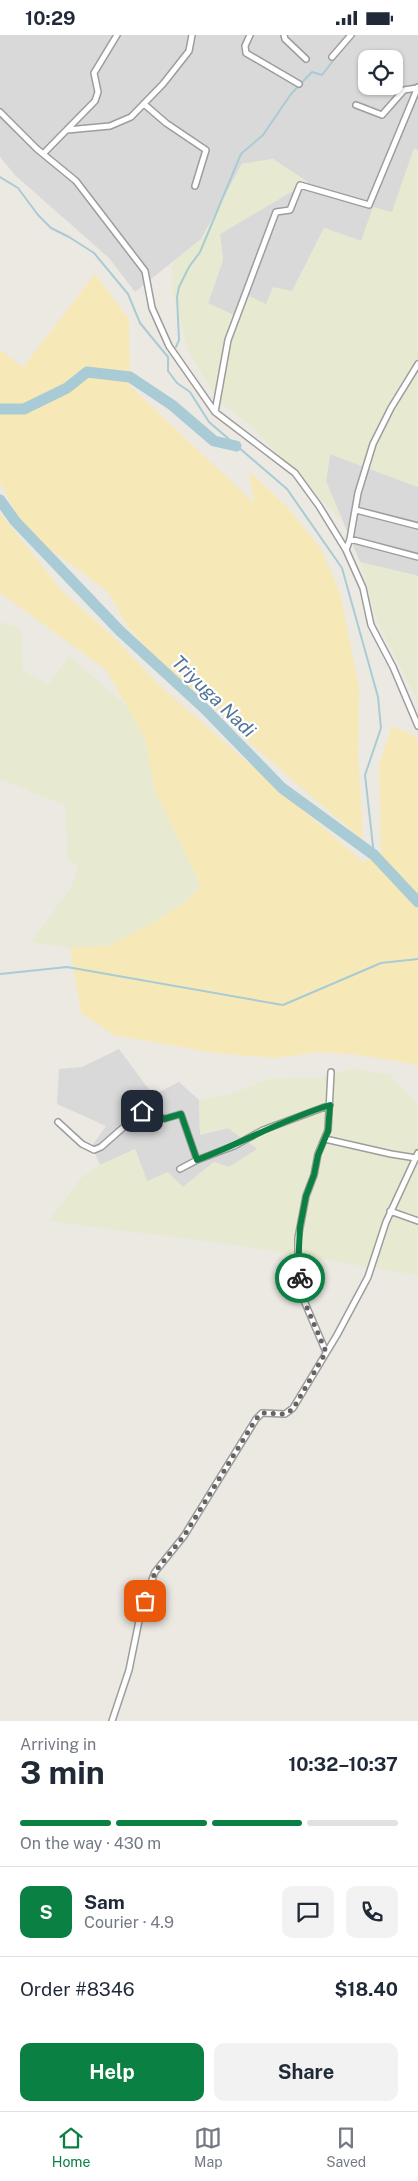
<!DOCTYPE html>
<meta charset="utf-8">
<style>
:root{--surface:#fff;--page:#f2f2f3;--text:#1f2937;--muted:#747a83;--line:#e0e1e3;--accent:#0b8043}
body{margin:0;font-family:"Public Sans",sans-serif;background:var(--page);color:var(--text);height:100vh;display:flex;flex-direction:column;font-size:19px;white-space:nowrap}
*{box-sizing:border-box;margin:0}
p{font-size:16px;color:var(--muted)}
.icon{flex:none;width:28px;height:28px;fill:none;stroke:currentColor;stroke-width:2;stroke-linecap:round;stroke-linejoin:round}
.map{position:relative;height:1686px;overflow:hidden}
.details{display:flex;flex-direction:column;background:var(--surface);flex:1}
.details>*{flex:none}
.buttons{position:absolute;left:358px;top:15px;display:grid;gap:10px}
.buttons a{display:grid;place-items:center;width:45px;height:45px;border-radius:10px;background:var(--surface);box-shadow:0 1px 4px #0004;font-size:25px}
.pin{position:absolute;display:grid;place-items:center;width:42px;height:42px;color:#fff;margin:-21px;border-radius:10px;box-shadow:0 2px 8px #0006}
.courier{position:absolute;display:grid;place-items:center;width:50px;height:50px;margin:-25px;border:4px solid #0b8043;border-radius:50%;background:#fff;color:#222;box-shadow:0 1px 6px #0007}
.summary em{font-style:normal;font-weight:700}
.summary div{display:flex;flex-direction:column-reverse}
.summary{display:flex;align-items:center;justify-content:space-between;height:85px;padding:0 20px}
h1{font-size:32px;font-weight:700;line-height:38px}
.bar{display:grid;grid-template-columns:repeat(4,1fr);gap:8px 5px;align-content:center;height:60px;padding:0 20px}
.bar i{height:6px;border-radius:4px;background:var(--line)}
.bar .active{background:var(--accent)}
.bar p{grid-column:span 4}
.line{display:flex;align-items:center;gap:12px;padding:0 20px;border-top:1px solid var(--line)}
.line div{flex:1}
.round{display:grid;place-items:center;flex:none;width:52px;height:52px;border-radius:10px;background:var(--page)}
.action{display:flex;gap:10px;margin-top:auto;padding:10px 20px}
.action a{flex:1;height:58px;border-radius:10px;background:var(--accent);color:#fff;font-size:20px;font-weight:700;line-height:58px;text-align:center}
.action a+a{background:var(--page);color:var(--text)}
.status{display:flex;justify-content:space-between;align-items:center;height:35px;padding:0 25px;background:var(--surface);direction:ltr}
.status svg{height:14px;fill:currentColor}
.tabs{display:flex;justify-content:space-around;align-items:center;height:70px;border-top:1px solid var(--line);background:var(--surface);font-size:14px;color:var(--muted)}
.tabs a{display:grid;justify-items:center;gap:2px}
.tabs .active{color:var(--accent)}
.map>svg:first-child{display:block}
.residential{fill:#dad9d9;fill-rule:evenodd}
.farmland{fill:#e7e9d0}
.sand{fill:#f6e9b7}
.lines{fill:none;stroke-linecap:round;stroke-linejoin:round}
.stream{stroke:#a8cbd5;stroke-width:2}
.river{stroke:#a8cbd5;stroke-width:11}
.minor-casing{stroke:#9d9d9d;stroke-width:8}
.minor{stroke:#fff;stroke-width:5}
.done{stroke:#656462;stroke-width:5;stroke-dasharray:0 9}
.route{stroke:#0b8043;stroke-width:6}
.labels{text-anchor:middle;stroke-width:4.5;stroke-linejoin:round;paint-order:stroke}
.water-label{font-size:19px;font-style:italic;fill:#517599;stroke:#fff}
</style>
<div class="status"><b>10:29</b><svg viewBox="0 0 49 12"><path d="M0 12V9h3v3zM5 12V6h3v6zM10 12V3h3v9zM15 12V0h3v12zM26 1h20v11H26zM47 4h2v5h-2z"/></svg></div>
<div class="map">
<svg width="418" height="1686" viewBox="0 0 418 1686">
<rect width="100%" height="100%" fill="#ece9e3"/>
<path class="residential" d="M0 0H418V115L414 114 392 178 361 206 324 193 292 257 266 270 233 280 208 268 223 225 220 199 307 147 273 124 242 129 201 204 135 257 109 223 16 141 0 122ZM366 24H394V51H366Z
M330 419 418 452V541L360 527 326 446Z
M119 1014 153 1060 179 1047 199 1065 200 1100 228 1093 258 1114 229 1132 214 1127 183 1152 147 1146 135 1114 100 1130 92 1111 106 1091 57 1069 59 1034 82 1032Z"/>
<path class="farmland" d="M414 113 418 115V302L416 305 418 307V452L330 419 326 446 343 488 249 389 217 365 188 315 172 254 173 227 202 204 242 129 273 124 308 147 220 199 223 225 208 268 233 280 249 261 266 269 273 252 292 256 324 193 361 206 373 172 392 177Z
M360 527 418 541V666L377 586Z
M0 587 21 593 23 636 49 649 69 621 127 671 145 703 155 755 201 851 157 890 108 911 70 913 31 907 72 851 78 831 67 822 66 771 0 744Z
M353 1033 390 1040 418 1069V1240L235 1210 49 1186 81 1143 100 1130 135 1114 147 1146 168 1137 183 1152 214 1127 229 1132 257 1114 228 1093 200 1100 199 1065 228 1060 269 1044 318 1043Z"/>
<path class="sand" d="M95 239 129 284 130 351 254 468 249 436 289 474 321 514 340 558 359 652 358 719 363 805 246 705 211 666 176 646 128 592 107 556 25 496 0 447V315L23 332Z
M0 478 62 556 114 603 162 653 363 827 381 818 379 730 392 691 416 701 418 710V1033L414 1029 359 1020 321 1017 276 1023 214 1018 114 1000 81 978 70 913 108 911 155 887 185 867 201 851 155 755 145 703 106 635 0 558Z"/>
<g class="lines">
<path class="stream" d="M0 142 18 153 38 180 51 193 69 202 94 218 128 259 140 288 168 322V336L177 348 190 357 209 387 287 454 342 533 378 662 381 693 365 740 374 820
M176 312 179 305 177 262 179 252 189 232 200 217 241 119 263 100 291 59 312 37 322 40 339 18
M0 939 67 932 283 970 381 928 418 924"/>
<path class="river" d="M0 374H24L67 353 87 337 130 342 172 370 214 406 236 411
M0 465 15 486 120 596 205 674 282 753 374 820 418 867"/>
<g class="minor-casing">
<path id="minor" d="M250 0 245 11 246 18 299 49
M284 0 285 4 306 24
M332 22 351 0
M144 69 166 88 206 115 195 151
M356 70 382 80 404 55 417 53
M0 77 37 114 76 146 145 236 152 273 169 311 215 377 295 438 319 471 346 515 363 553 371 590 393 632 418 691
M67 95 110 91 131 82 163 49 189 16 192 0
M43 119 95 66 98 57 94 38 117 0
M215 377 228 305 276 177 290 175 300 150 369 170 418 52
M356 475 418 491
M350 504 418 522
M346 515 350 504 358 458 373 409 391 373 418 329
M58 1087 82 1109 94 1115 101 1112 142 1076 149 1073 164 1084 181 1079 197 1125
M325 1104 391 1119 416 1123
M180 1134 197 1125 234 1111 263 1095 330 1070
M390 1176 418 1186
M326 1317 305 1268 298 1232V1203L306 1161 314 1140 318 1119 328 1095 331 1037
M112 1686 129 1635 142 1571 155 1537 184 1501 256 1384 262 1378 285 1379 293 1373 337 1300 368 1242 386 1187 418 1118"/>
</g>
<use href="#minor" class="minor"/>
</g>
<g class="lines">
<path class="done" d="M145 1566 155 1537 184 1501 256 1384 262 1378 285 1379 293 1374 326 1317 305 1268 300 1243"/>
<path class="route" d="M142 1076 150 1073 164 1084 181 1079 197 1125C242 1108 284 1084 330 1070L328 1096 318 1120 314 1140 306 1161 300 1192 298 1232 300 1243"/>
</g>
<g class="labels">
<g class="water-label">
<text transform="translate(214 661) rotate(44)" y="7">Triyuga Nadi</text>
</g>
</g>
</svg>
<div class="buttons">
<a><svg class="icon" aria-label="locate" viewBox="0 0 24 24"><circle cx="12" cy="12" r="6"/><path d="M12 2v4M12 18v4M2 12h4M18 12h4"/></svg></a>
</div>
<div class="pin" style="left:145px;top:1566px;background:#ea580c"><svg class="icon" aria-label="bag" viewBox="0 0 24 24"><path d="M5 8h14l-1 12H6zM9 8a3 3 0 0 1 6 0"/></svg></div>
<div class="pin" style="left:142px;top:1076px;background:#1f2937"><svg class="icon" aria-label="home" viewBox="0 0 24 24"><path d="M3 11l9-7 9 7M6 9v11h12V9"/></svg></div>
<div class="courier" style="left:300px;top:1243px"><svg class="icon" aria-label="bike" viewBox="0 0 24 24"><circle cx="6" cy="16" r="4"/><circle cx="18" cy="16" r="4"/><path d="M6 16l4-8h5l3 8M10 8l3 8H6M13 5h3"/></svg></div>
</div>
<section class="details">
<div class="summary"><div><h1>3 min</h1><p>Arriving in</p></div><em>10:32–10:37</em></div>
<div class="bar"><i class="active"></i><i class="active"></i><i class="active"></i><i></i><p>On the way · 430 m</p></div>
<div class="line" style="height:90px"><b class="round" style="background:var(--accent);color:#fff">S</b><div><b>Sam</b><p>Courier · 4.9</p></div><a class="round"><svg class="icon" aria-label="chat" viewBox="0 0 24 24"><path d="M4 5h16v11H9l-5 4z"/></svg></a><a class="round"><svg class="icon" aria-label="phone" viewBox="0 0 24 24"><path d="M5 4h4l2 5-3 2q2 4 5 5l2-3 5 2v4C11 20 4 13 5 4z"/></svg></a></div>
<div class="line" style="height:65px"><div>Order #8346</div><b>$18.40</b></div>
<div class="action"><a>Help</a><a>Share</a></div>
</section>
<nav class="tabs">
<a class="active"><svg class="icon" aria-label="home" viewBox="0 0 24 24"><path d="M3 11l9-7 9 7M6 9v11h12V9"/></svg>Home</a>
<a><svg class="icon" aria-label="map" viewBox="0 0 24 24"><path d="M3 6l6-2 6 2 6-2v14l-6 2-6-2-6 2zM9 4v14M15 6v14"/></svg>Map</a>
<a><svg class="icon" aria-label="saved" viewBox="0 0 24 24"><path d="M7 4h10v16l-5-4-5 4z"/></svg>Saved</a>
</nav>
